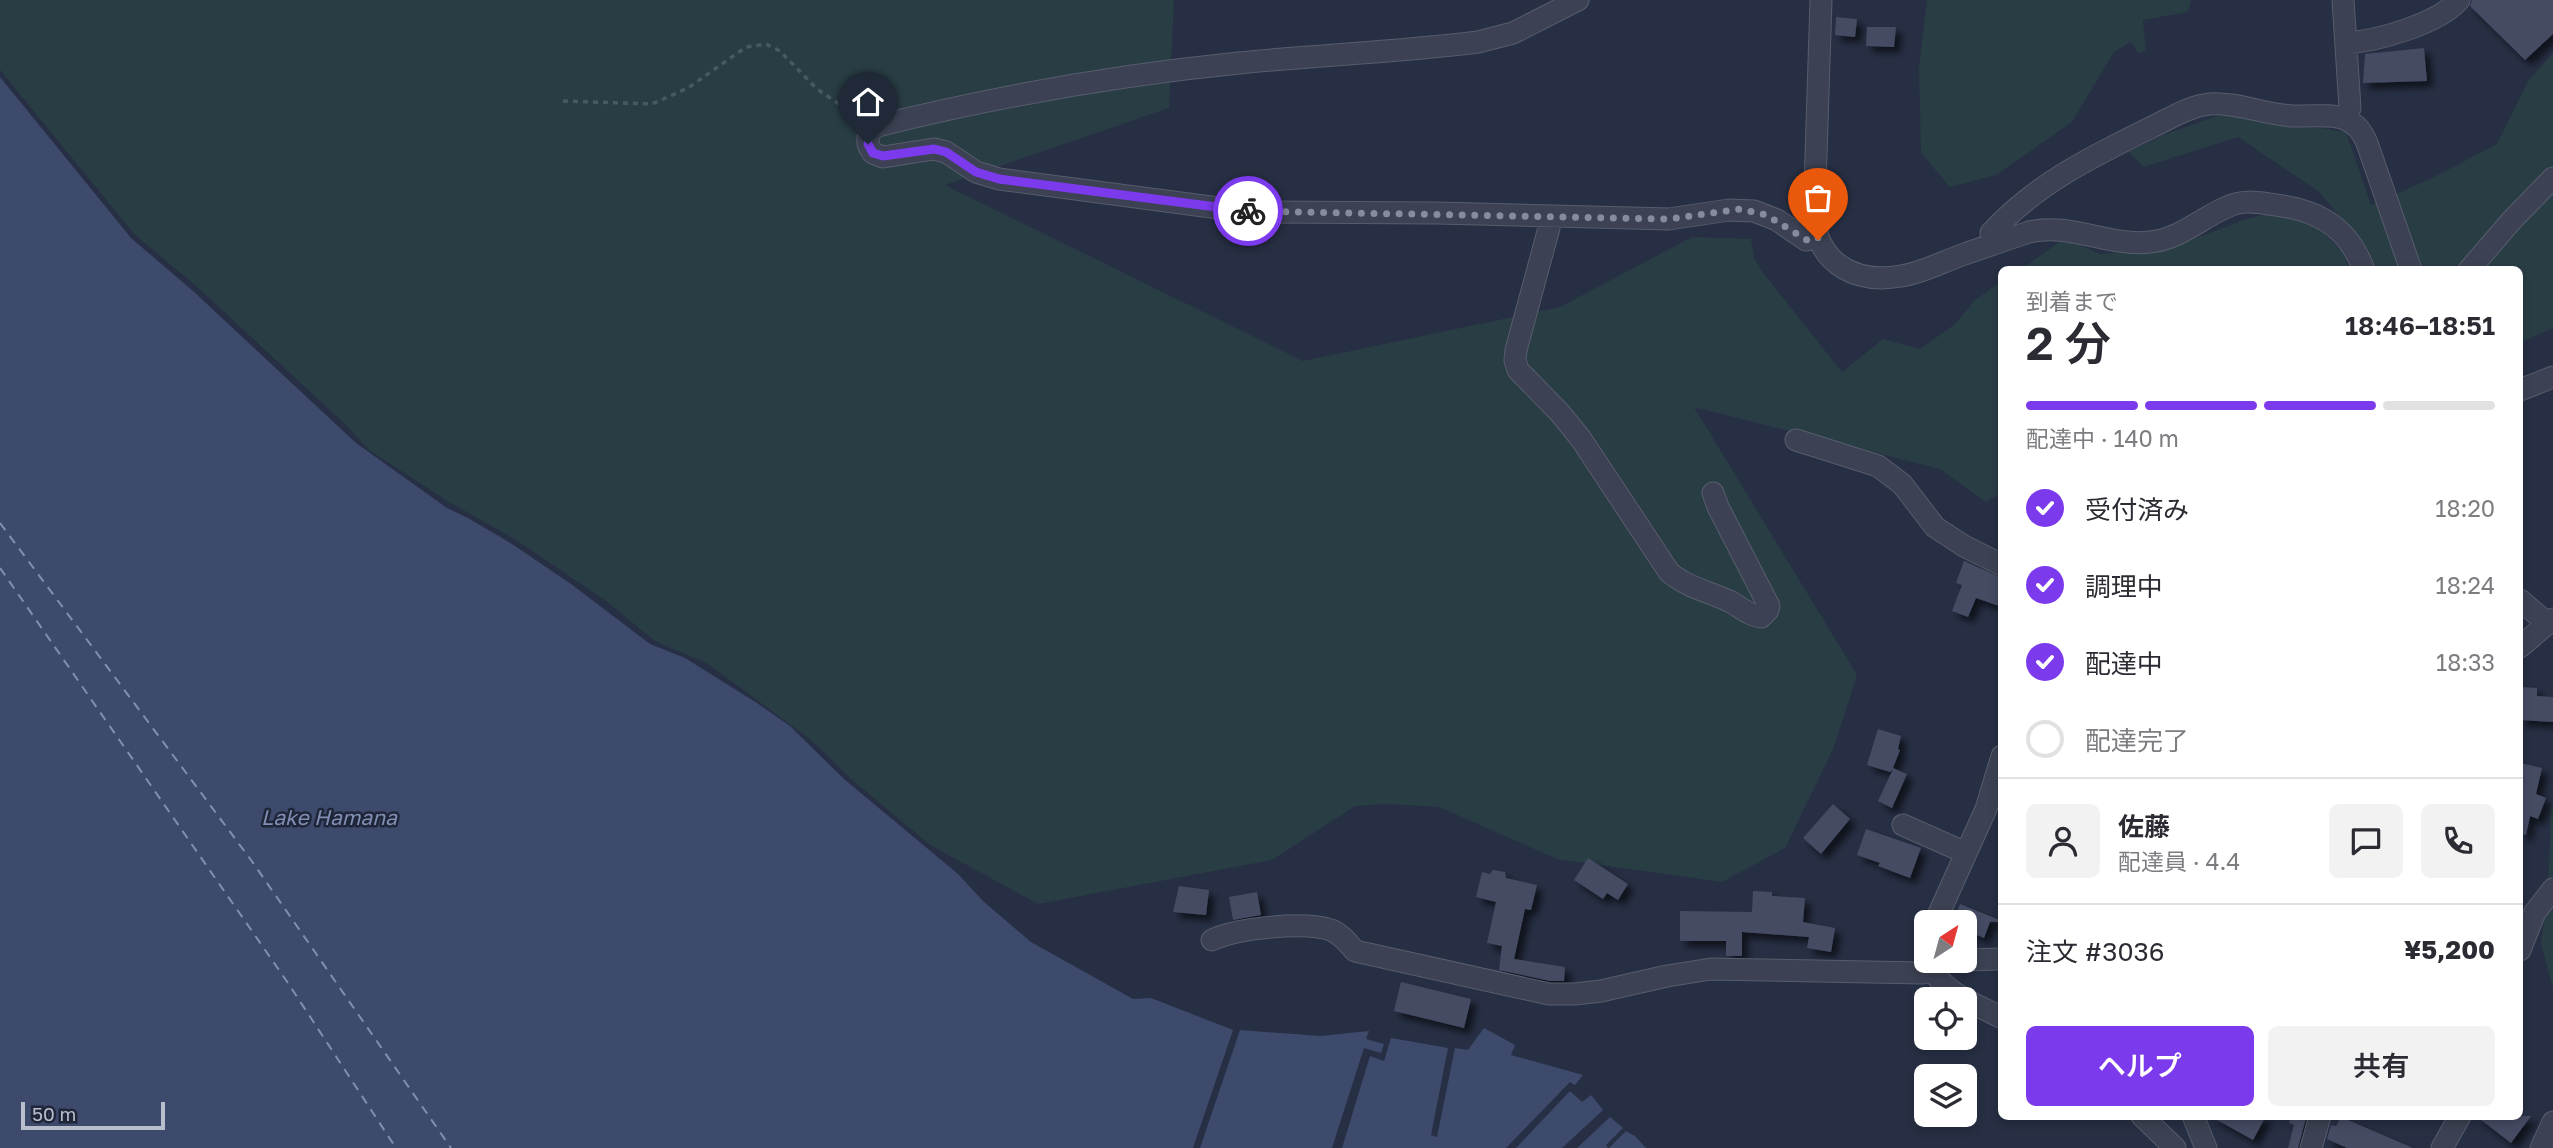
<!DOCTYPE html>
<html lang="ja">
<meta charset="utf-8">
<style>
:root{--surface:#fff;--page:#f2f2f3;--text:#2b2b33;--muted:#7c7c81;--line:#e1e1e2;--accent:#7c3aed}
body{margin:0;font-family:"Golos Text","Noto Sans JP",sans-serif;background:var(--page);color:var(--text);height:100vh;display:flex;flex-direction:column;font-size:26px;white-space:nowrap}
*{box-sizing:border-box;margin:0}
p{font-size:23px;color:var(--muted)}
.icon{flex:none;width:38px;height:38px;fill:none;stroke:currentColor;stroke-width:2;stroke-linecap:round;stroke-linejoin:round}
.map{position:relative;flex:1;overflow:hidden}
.drawer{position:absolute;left:1998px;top:266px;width:525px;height:854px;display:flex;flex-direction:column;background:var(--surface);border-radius:10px;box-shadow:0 4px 10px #0003}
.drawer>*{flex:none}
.needle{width:46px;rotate:36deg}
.tools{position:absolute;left:1914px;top:910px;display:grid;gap:14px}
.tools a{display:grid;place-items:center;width:63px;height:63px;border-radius:10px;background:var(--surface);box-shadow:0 4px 10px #0003;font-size:35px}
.scale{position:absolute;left:21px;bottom:18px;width:144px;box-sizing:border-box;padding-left:7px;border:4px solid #b9becd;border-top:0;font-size:19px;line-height:24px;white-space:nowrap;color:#b9becd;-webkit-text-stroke:5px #202639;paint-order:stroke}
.pin{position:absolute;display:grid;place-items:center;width:60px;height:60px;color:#fff;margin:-72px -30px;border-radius:50% 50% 50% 0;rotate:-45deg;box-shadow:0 0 7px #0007}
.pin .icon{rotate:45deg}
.courier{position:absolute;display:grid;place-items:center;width:70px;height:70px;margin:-35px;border:5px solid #7c3aed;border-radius:50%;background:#fff;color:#222;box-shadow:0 2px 9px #0007}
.headline em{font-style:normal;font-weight:600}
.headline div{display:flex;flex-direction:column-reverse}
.headline{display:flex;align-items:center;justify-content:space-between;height:119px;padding:0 28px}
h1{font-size:46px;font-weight:600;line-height:52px}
.bar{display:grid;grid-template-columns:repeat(4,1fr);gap:10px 7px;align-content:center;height:84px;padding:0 28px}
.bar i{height:9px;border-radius:5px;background:var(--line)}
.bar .on{background:var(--accent)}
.bar p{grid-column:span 4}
.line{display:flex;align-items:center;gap:18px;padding:0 28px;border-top:2px solid var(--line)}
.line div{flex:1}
.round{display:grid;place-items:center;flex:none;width:74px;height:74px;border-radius:10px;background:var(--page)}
ol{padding:0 28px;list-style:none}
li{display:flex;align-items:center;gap:21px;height:77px}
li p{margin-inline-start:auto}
li .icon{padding:7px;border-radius:50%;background:var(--accent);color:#fff;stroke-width:4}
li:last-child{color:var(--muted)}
li i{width:38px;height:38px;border:4px solid var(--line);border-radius:50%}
.primary-button{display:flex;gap:14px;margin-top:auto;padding:14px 28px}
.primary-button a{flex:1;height:80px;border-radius:10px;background:var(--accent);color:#fff;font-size:28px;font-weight:600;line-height:80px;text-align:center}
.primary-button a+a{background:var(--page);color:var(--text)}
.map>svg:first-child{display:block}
.green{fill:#293d44}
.water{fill:#3e4a6c}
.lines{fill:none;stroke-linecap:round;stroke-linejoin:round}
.ferry{stroke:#818eb3;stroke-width:2;stroke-dasharray:9 7;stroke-linecap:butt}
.building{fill:#444c63;filter:url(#shadow)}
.street-casing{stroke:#575d6d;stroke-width:23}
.path{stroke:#485a61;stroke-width:3.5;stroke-dasharray:5 5;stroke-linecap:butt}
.street{stroke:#3c4253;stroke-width:21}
.done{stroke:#868c9d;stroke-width:7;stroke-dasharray:0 12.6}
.route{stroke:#7c3aed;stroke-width:9}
.labels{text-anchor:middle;stroke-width:5;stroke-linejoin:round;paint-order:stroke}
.water-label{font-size:21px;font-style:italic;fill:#818eb3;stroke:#202639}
</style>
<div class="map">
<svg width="2553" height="1148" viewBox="0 0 2553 1148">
<defs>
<filter id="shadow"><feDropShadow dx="6" dy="6" stdDeviation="3.5" flood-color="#0009"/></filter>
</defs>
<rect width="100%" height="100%" fill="#272f44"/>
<path class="green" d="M0 0H1174L1169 108 945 185 1303 361 1560 307 1692 237 1751 239 1754 258 1761 270 1842 372 1883 339 1920 349 1955 324 1975 300 2002 281V493L1986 502 1940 469 1694 407 1857 675 1834 747 1785 848 1722 882 1557 859 1439 807 1387 804 1355 806 1272 860 1038 904 930 845 851 779 811 740 708 664 655 641 606 601 516 540 449 502 369 450 345 424 195 285 135 235 0 70Z
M1927 0H2191L2188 12 2143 20 2146 51 2138 53 2131 42 2114 52 2072 122 1996 175 1950 187 1921 153 1919 67Z
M2553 53V328L2520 343V270L2377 269 2357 236 2318 191 2238 137 2144 167 2128 152 2166 134 2225 113 2346 132 2371 205 2430 179 2497 144 2528 81Z
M2278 211 2308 216 2343 253 2350 269 2020 270 2065 238 2100 254 2170 248 2244 220Z
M2553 803V988L2541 943 2548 892 2551 806Z"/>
<path class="water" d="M0 77 131 238 193 291 356 443 447 508 468 518 512 544 571 584 650 644 685 658 757 703 790 726 844 779 958 874 983 901 1031 942 1133 999 1151 998 1233 1030 1193 1148H0Z
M1484 1028 1515 1045 1511 1055 1583 1075 1575 1085 1570 1082 1506 1148H1342L1370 1056 1384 1061 1391 1038 1448 1048 1431 1135 1437 1137 1455 1048 1468 1050Z
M1240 1030 1320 1036 1369 1031 1366 1039 1384 1044 1381 1053 1364 1048 1332 1148H1200Z
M1570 1091 1582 1102 1591 1095 1603 1110 1562 1148H1516Z
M1610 1117 1623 1128 1606 1145 1608 1148H1577Z
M1626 1131 1635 1136 1646 1148H1609Z"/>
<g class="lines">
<path class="ferry" d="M0 523 251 860 451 1148
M0 568 288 983 396 1148"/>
</g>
<path class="building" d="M2472 0H2553V34L2525 60 2470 6Z
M1836 17 1857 19 1855 37 1835 35Z
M1867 27H1896L1894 47 1866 46Z
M2424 48 2427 81 2363 83 2365 54Z
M1964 561 2002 578V607L1976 598 1968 617 1952 611 1962 585 1956 583Z
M2520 687 2537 688V696L2553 697V722L2520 720Z
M1878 729 1901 736 1898 749 1900 750 1893 768 1907 774 1892 808 1878 801 1893 769 1890 772 1867 765Z
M2520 763 2542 768 2536 794 2546 798 2538 819 2530 816 2526 835 2520 834Z
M1833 804 1850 819 1821 854 1803 838Z
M1866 829 1921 848 1910 878 1878 866 1880 863 1857 855Z
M1588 858 1628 884 1618 900 1607 893 1603 899 1574 880Z
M1493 870 1505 872 1506 878 1537 885 1531 910 1525 909 1514 959 1565 967 1564 981H1550L1499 970 1502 946 1487 943 1496 902 1476 897 1482 872 1490 874Z
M1179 886 1209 890 1206 915 1173 912Z
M1753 891 1772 892V896L1805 898 1803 922 1835 928 1831 952 1807 948 1809 937 1742 932V956H1726V941H1680V911L1752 912Z
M1257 892 1261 915 1233 920 1229 897Z
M1960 904 2002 921V922H1990L1984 938 1965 930V922H1953Z
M1401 982 1471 999 1464 1028 1394 1011Z
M2210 1116H2266L2253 1140Z
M2291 1116 2306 1118 2298 1148H2288L2294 1125 2289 1123Z
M2476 1116H2531L2511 1143Z
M2341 1117 2413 1148H2347L2327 1139 2331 1125 2336 1126Z"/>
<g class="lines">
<g class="street-casing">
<path id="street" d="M1578 0 1513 33 1478 42C1399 52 1319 55 1239 63 1118 75 999 96 881 125 867 130 864 142 873 153L883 157 934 149 946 152 976 172 999 179 1249 212 1437 213 1669 219 1729 210 1754 211 1777 220 1806 240 1818 237
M1821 0 1814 218C1819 265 1857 284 1901 276 1922 273 1942 262 1962 255 1984 247 2006 240 2029 232 2070 222 2108 247 2150 242 2180 239 2201 218 2227 207 2241 200 2255 202 2269 204 2315 209 2347 224 2364 270
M2343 0 2350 108 2345 119
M2346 43C2377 41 2438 24 2459 0
M1549 216V228L1516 350 1515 360 1518 370 1560 413 1581 439 1669 572C1686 587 1710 592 1731 602 1740 607 1750 616 1761 617L1768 610 1769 606 1718 507 1713 493
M1994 244 1991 233C2034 185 2093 156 2150 128 2169 119 2189 106 2210 104 2237 102 2266 115 2294 116 2325 117 2353 108 2367 143L2411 270
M2469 270 2512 220 2553 178
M2520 390 2553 377
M1796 440 1878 466 1902 484 1935 527 1964 546 2002 565
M2520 600 2548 624
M2520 647 2553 619
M1903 825 1966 853
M1935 922 1986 809 2002 756
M1212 940C1237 928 1305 921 1331 930 1341 934 1348 943 1355 951L1549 994H1575L1601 991 1667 976 1711 969 1923 973 1932 969
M2520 950 2535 912 2553 889
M1965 960 2002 959
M1930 961C1937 992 1977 1004 2002 1018
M2142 1116 2175 1148
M2193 1116 2206 1148
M2311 1148 2320 1116
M2442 1148 2460 1116
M2541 1148 2553 1122"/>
</g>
<path class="path" d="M563 101 652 104 688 88 746 47 766 44 780 51 817 89 858 117"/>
<use href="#street" class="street"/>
</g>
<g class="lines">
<path class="done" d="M1248 211 1669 219 1741 209 1766 215 1807 240 1818 237V240"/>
<path class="route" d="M868 144 873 153 883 156 934 149 946 152 976 172 999 179 1248 211"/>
</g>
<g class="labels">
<g class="water-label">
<text x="329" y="825">Lake Hamana</text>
</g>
</g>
</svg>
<div class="tools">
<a><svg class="needle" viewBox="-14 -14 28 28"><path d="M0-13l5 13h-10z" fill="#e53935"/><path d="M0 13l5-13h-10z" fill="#7c7c81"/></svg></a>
<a><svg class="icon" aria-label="locate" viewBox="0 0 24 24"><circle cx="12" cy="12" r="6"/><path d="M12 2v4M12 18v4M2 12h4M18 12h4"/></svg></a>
<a><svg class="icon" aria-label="layers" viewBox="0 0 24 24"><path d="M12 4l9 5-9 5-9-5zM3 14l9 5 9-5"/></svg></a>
</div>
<div class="scale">50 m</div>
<div class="pin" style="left:1818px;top:240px;background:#ea580c"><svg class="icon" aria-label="bag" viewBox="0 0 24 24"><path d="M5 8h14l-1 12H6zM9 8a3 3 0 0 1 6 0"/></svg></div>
<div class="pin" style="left:868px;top:144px;background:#1f2937"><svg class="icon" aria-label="home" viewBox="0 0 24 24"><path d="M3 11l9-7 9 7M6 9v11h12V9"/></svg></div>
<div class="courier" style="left:1248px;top:211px"><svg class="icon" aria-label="bike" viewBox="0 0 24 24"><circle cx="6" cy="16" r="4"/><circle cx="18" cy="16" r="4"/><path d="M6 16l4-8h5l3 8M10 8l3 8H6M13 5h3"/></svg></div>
<section class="drawer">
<div class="headline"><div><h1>2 分</h1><p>到着まで</p></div><em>18:46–18:51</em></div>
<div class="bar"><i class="on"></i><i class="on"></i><i class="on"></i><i></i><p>配達中 · 140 m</p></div>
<ol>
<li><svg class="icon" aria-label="check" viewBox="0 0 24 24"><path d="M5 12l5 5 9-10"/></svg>受付済み<p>18:20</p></li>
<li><svg class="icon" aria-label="check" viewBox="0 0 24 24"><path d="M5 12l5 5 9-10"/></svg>調理中<p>18:24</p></li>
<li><svg class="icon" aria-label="check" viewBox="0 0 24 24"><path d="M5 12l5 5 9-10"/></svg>配達中<p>18:33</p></li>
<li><i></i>配達完了</li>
</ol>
<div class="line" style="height:126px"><a class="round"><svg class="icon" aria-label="person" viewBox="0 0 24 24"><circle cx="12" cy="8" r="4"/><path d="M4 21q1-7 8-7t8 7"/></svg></a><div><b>佐藤</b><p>配達員 · 4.4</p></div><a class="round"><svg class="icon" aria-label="chat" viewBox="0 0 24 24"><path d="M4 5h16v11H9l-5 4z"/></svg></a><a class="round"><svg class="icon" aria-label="phone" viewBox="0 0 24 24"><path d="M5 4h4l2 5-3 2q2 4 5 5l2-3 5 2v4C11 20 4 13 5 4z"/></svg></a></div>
<div class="line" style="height:91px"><div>注文 #3036</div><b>¥5,200</b></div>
<div class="primary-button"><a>ヘルプ</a><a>共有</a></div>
</section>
</div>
